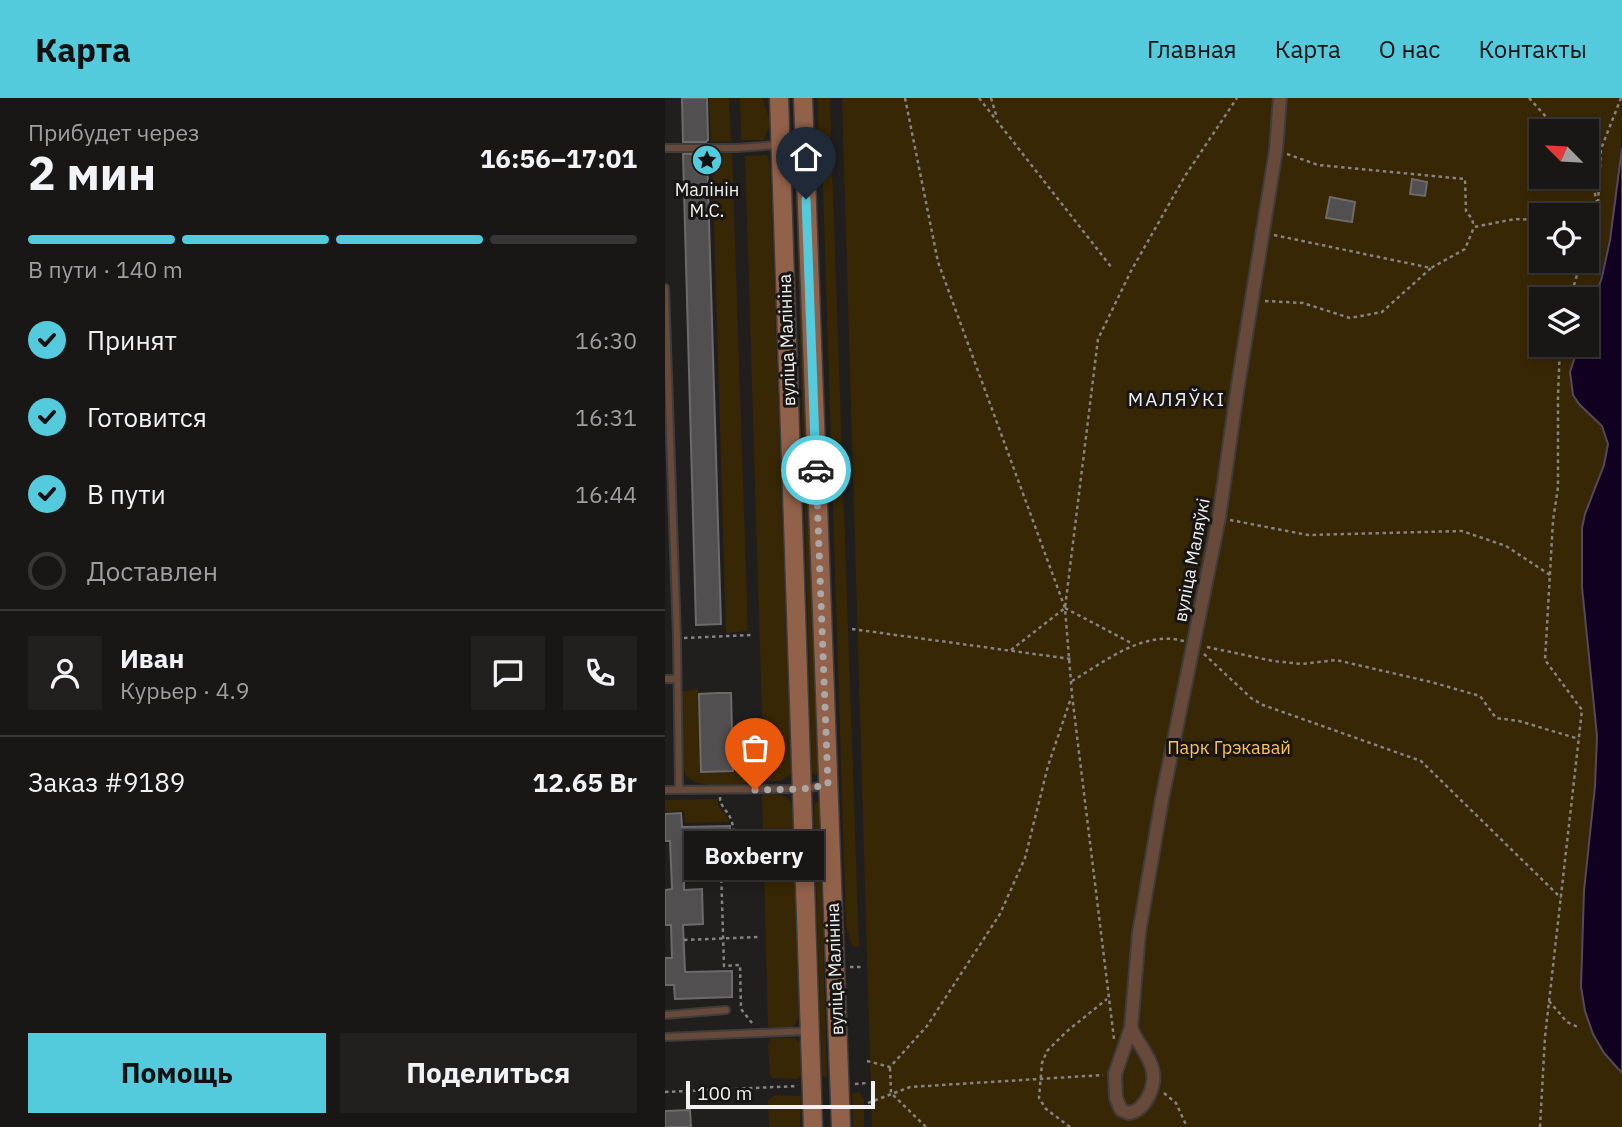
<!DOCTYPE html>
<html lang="ru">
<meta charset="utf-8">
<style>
:root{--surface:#191616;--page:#221f1f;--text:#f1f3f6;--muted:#9f9fa1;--line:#373535;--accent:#54cadd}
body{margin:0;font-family:"IBM Plex Sans",sans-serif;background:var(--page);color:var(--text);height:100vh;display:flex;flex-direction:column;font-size:26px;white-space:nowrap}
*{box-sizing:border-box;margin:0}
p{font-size:23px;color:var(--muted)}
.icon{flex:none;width:38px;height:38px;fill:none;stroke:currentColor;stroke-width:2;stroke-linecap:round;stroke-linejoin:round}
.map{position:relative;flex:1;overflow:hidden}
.drawer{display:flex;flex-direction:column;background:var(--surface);width:665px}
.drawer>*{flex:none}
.needle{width:46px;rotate:294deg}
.fabs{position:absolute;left:864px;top:21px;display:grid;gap:14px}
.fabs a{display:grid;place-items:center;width:70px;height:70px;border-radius:0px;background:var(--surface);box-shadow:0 4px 10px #0003,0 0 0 2px var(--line);font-size:35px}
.scale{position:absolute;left:21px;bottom:18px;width:189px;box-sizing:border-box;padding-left:7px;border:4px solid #f3f1f1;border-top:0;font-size:19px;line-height:24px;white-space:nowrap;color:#f3f1f1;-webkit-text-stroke:5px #181515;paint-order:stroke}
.pin{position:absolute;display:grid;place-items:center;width:60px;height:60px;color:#fff;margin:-72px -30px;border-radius:50% 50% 50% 0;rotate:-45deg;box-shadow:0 0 7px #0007}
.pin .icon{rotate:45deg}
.courier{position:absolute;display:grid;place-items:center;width:70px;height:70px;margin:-35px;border:5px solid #54cadd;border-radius:50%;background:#fff;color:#222;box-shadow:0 2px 9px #0007}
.bubble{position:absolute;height:49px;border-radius:0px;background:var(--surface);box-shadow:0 4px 10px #0003,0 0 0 2px var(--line);font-size:23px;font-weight:800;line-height:49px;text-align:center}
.headline em{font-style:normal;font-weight:800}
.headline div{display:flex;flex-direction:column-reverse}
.headline{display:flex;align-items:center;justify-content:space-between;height:119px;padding:0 28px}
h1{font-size:46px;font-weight:800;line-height:52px}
.bar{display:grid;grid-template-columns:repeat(4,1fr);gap:10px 7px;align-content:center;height:84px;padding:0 28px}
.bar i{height:9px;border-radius:5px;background:var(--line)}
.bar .active{background:var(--accent)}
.bar p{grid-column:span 4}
.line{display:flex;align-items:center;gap:18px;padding:0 28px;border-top:2px solid var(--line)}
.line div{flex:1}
.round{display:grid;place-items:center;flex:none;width:74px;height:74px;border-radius:0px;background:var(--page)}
ol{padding:0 28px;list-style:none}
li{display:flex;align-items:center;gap:21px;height:77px}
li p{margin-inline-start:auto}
li .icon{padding:7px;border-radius:50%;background:var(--accent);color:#111;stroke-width:4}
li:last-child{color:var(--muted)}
li i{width:38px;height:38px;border:4px solid var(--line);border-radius:50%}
.primary-button{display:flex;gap:14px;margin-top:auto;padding:14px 28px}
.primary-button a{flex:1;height:80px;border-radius:0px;background:var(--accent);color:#111;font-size:28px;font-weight:800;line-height:80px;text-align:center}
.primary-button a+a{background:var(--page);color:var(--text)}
header{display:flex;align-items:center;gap:42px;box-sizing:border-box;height:98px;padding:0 35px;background:var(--accent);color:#111}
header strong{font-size:33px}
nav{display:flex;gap:38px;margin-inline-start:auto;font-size:24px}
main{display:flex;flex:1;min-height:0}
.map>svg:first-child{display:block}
.green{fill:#382705;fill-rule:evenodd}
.water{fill:#120021;stroke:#56485f;stroke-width:2}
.building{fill:#514f50;stroke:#6d6a6c;stroke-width:2}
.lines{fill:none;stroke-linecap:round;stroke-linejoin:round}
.lane-casing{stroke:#3e3c3c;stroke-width:10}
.street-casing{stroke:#3e3c3c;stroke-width:16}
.secondary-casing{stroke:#3e3c3c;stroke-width:21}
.path{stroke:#858383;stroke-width:2.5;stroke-dasharray:3.5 3.5;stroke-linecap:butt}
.lane{stroke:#684a3b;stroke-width:6}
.street{stroke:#684a3b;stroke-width:12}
.secondary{stroke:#91614a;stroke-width:18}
.done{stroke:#aaa7a7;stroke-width:7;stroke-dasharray:0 12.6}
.route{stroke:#54cadd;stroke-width:9}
.labels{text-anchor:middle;stroke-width:6;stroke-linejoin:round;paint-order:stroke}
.poi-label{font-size:18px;fill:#f3f1f1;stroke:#181515}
.street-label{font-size:18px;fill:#f3f1f1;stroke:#181515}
.park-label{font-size:18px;fill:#fac25a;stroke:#181515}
.neighbourhood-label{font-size:19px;letter-spacing:2px;fill:#f3f1f1;stroke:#181515}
</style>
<header>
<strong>Карта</strong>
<nav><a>Главная</a><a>Карта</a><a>О нас</a><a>Контакты</a></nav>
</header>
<main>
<section class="drawer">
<div class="headline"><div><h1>2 мин</h1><p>Прибудет через</p></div><em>16:56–17:01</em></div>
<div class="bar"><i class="active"></i><i class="active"></i><i class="active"></i><i></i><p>В пути · 140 m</p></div>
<ol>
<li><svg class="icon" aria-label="check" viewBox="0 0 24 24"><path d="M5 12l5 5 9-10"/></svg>Принят<p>16:30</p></li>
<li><svg class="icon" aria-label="check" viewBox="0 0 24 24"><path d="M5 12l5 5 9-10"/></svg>Готовится<p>16:31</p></li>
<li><svg class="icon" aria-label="check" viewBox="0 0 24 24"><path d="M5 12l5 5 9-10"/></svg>В пути<p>16:44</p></li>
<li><i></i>Доставлен</li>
</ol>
<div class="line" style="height:126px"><a class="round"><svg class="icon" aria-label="person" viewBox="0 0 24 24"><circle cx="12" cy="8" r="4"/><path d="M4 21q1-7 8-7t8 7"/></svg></a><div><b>Иван</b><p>Курьер · 4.9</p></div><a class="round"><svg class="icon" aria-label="chat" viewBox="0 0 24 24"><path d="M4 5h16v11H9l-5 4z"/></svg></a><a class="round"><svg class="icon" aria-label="phone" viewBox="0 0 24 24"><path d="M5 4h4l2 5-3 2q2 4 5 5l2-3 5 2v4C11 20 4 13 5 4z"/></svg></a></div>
<div class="line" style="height:91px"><div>Заказ #9189</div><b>12.65 Br</b></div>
<div class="primary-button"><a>Помощь</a><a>Поделиться</a></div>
</section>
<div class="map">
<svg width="957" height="1029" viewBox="0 0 957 1029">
<rect width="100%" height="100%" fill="#211e1e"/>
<path class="green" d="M44 0H64L66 43 46 44Z
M75 0H97L106 25 99 42H76Z
M153 0H165L166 39 161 42 155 40 153 35Z
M177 0H957C957 76 946 151 922 224V201H877V247H914L908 262 914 306 937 328 943 346 939 367 920 416 917 430V489L932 638 930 688 919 793 916 889 920 913 939 955 957 975V1029H207ZM877 33H922V79H877ZM877 117H922V163H877Z
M67 55 83 533 61 535 47 56Z
M102 57 105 66 126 676 116 683H99L80 58Z
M157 58 161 59 167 66 194 848 190 850 186 845 181 827Z
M130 62H133L135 65 153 674 151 677 147 675Z
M33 590 35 675 71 674 74 660 84 663V684L82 686C65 690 34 690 21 678L17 666 15 598 17 594Z
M97 697C110 697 124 693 128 710L134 916C131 933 121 933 106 933L103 931Z
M53 701V708L60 715 64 724 20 725 19 713 0 714V702Z
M152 704 154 706 162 979 157 978 149 706Z
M106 940H129L135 944 136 977 132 981 107 980 105 977 103 947Z
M194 994 199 1001V1029H188L187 996Z
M111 997 136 998 135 1029H104L103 1002Z"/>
<path class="water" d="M957 50V975L939 955 928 936 920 913 916 889 919 793 930 688 932 638 917 489V430L920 416 939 367 943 346 937 328 914 306 908 297 905 274 914 247H922V224L937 179 945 142Z"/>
<path class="building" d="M17 0H42L43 42 41 44H18Z
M18 56H42L56 526 31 527Z
M747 81 762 84 760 98 745 96Z
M665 99 690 104 687 124 661 120Z
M53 595H66L68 673 36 674 34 596Z
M16 715 17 729 65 728V755L19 756V792L37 791 38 826 18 827 20 874 67 873V899L10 901 9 887H0V860H7L6 827H0V792L7 791 5 743H0V716Z
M25 1012 26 1029H0V1013Z"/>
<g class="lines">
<g class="lane-casing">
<path id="lane" d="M0 50H72L138 45
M0 190 12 540 14 692
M0 581H12
M0 692 137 691 162 687
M0 917 61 912
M0 939 144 933"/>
</g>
<g class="street-casing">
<path id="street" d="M466 930C471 943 484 957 487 970 492 987 481 1012 464 1015L456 1012 451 1000 450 976 466 930 474 835 497 701 554 420 573 287 611 52 615 0"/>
</g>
<g class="secondary-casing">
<path id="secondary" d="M114 0 148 1029
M138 0 176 1029"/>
</g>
<path class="path" d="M240 0 273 164 400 510 407 597 449 941
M314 0 447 170
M326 0 332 20
M864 0 894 33
M622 56 653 67 800 81 801 113 807 121 809 129
M922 68 932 103
M609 137 766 170 800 151 809 129 850 121 877 122
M922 145 933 106 936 51 956 0
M905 201 916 163
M600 203 638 205 685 220 717 214 766 170
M565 422 643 437 797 433 841 448 885 477
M400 510 468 546
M187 531 406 561
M19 540 86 537
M542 549 608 563 637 566 671 562 766 584 815 598 831 620 854 623 914 641
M346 552 400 510 433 241 466 173 520 78 572 0
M539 556 586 600 598 607 756 663 896 800
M407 583C441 563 478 532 519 543
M55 699C55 708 61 711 65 719 70 728 71 755 65 763 64 766 59 769 56 770L59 868 75 867 76 911 87 925
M19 780 93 775
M19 842 94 839
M185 869H199
M884 903 902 924 915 930
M202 963 225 969 262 928 335 816 360 760 383 668 406 600
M225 970 226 995 261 1029
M190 986 202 985
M0 994 133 988
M499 995 511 1005 522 1029
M203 1005 245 989 438 977
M405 1029 381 1011 374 1000 377 965 382 953 401 934 442 901
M875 1029 880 939 917 612 880 562 888 423 893 389V298L895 247"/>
<use href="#lane" class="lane"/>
<use href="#street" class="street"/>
<use href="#secondary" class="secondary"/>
</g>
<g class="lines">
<path class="done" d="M90 692 137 691 163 687 151 372"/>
<path class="route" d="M141 101 151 372"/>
</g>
<defs>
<g id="sight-disc" transform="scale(1.575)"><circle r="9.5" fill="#54cadd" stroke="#181515"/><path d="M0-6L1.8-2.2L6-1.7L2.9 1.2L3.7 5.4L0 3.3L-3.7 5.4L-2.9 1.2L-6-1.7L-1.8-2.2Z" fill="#111"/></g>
</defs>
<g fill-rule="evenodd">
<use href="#sight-disc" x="42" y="62"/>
</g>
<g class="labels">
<g class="poi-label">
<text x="42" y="98">Малінін<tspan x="42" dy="21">М.С.</tspan></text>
</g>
<g class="street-label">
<text transform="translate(122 242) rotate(-92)" y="6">вуліца Малініна</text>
<text transform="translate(527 462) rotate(-79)" y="6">вуліца Маляўкі</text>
<text transform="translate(170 871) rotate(-92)" y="6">вуліца Малініна</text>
</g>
<g class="park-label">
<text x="564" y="656">Парк Грэкавай</text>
</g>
<g class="neighbourhood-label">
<text x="512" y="308">МАЛЯЎКІ</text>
</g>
</g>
</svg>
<div class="fabs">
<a><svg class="needle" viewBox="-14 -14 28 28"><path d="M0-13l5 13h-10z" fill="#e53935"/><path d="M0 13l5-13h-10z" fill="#9f9fa1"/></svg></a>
<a><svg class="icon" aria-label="locate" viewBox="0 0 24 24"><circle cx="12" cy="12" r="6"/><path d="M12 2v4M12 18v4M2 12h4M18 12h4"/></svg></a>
<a><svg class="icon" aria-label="layers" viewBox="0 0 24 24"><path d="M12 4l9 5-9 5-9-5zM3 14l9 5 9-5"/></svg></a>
</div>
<div class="scale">100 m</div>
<div class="pin" style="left:90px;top:692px;background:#ea580c"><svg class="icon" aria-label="bag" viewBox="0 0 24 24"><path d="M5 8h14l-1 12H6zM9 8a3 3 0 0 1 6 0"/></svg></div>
<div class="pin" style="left:141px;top:101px;background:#1f2937"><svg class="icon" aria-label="home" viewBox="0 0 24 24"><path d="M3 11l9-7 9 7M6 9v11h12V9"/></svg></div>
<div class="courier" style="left:151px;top:372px"><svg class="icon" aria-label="car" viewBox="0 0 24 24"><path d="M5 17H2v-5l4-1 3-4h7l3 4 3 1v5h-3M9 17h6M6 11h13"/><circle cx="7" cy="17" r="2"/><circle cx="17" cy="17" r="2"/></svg></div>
<div class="bubble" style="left:19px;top:733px;width:140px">Boxberry</div>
</div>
</main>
